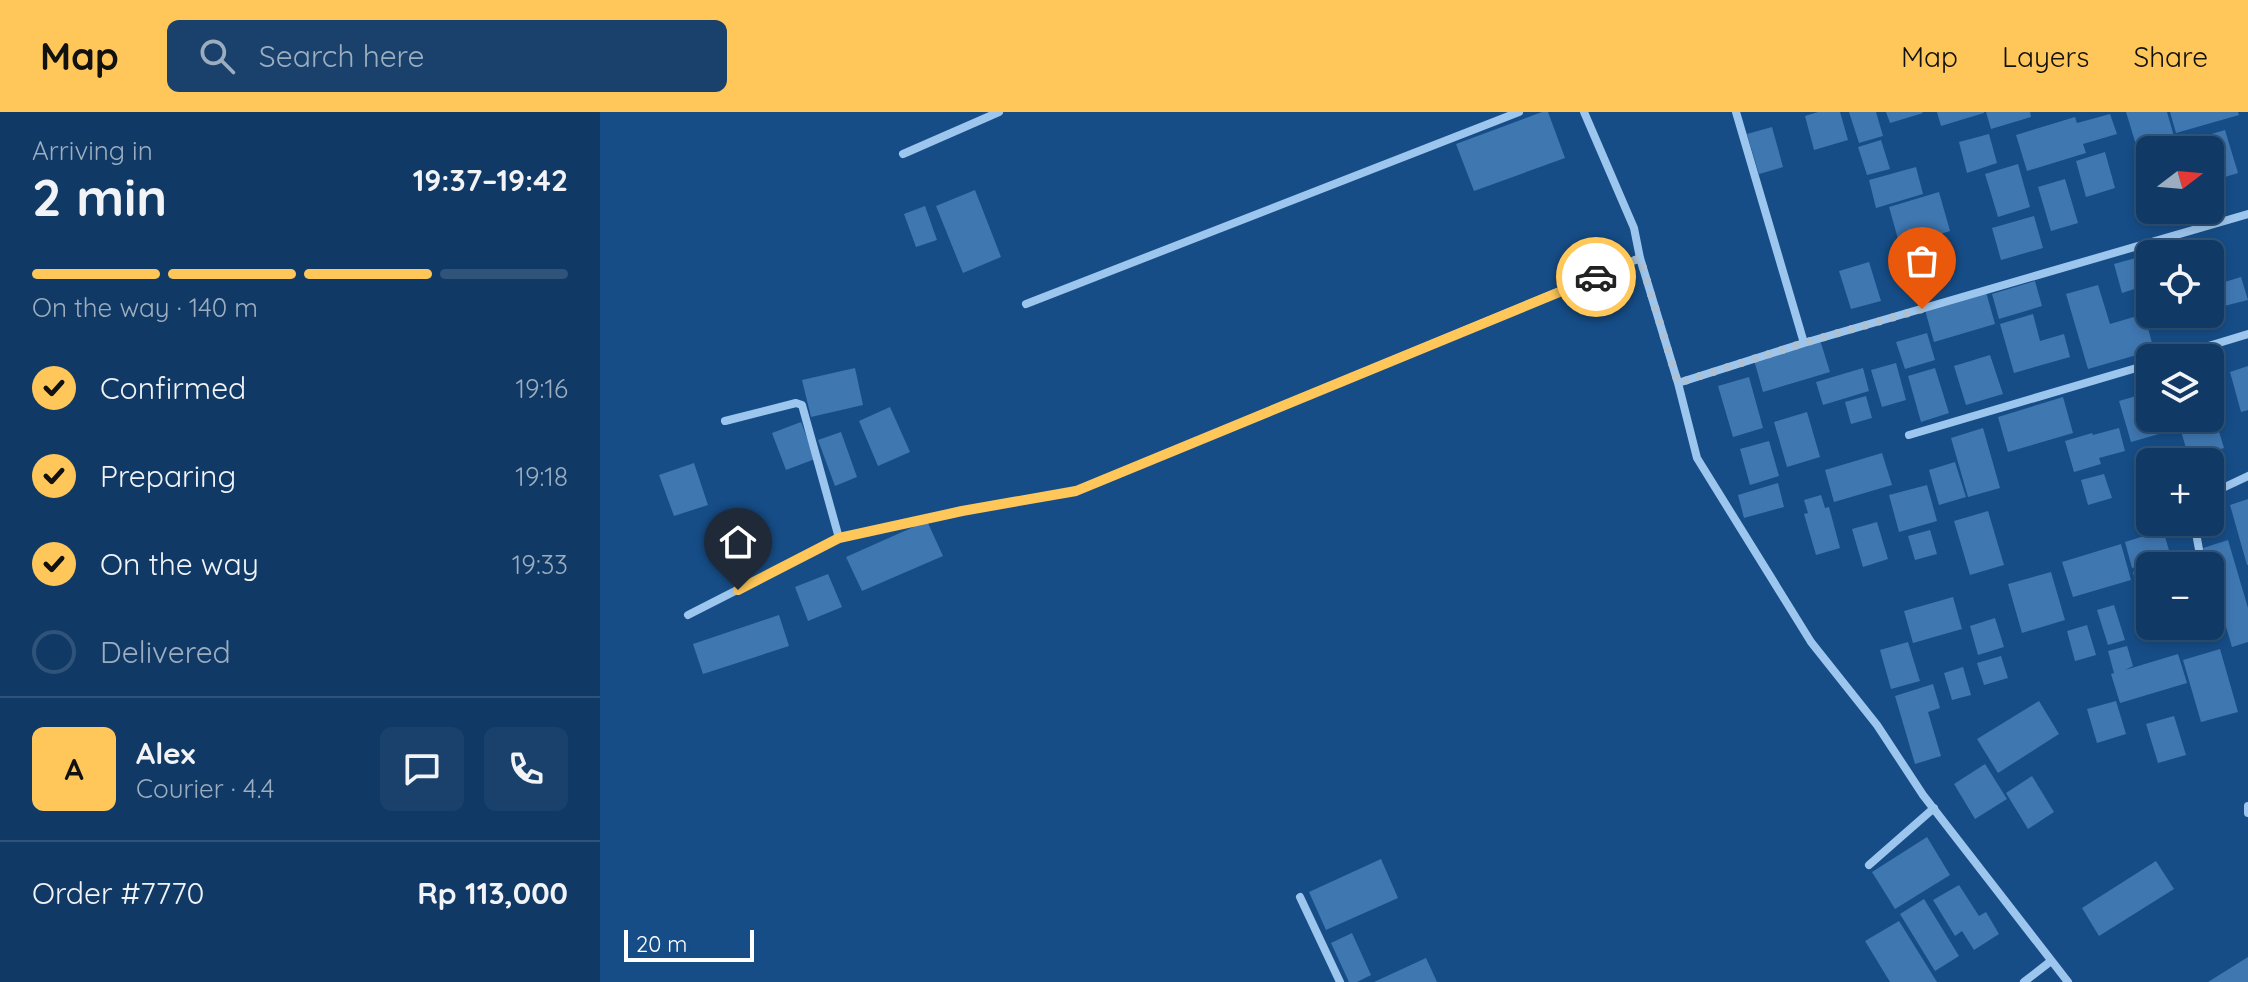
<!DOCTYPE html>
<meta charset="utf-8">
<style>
:root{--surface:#103a65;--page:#19416b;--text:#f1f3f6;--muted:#9cadbf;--line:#305479;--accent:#ffc759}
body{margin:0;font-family:Quicksand,sans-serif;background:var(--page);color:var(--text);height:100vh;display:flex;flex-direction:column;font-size:30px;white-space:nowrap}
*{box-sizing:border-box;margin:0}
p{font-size:26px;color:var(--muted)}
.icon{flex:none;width:44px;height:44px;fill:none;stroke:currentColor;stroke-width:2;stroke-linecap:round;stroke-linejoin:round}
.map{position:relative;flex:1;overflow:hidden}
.details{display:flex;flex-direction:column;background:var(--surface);width:600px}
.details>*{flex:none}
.needle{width:52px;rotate:74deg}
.tools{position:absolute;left:1536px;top:24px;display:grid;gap:16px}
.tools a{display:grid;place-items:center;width:88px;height:88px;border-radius:12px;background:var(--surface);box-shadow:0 4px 12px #0003,0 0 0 2px var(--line);font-size:40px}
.scale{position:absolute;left:24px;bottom:20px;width:130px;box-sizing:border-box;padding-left:8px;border:4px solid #fff;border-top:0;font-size:22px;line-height:28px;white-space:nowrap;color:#fff;-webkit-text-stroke:6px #164d87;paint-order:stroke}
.pin{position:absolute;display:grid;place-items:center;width:68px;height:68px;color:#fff;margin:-82px -34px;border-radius:50% 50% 50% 0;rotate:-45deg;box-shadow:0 0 8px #0007}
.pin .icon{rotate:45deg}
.courier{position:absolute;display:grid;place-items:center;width:80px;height:80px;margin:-40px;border:6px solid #ffc759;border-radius:50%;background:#fff;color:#222;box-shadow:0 2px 10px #0007}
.summary em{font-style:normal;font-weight:700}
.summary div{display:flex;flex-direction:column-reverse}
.summary{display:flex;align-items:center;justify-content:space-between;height:136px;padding:0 32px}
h1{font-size:52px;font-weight:700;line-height:60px}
.bar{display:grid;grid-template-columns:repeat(4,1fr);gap:12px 8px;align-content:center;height:96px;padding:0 32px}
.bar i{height:10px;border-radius:6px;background:var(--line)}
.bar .selected{background:var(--accent)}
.bar p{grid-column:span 4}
.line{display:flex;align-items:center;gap:20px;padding:0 32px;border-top:2px solid var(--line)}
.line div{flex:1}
.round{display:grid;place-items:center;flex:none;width:84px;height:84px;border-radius:12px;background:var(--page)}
ol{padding:0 32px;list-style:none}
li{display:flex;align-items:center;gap:24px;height:88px}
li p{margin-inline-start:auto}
li .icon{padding:8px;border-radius:50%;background:var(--accent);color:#111;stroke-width:4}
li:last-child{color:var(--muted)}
li i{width:44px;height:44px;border:4px solid var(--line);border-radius:50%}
header{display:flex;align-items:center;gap:48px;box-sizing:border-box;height:112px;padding:0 40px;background:var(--accent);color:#111}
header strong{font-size:38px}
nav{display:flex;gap:44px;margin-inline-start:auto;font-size:28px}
.search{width:560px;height:72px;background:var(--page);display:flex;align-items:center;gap:20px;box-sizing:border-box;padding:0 28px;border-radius:12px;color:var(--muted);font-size:30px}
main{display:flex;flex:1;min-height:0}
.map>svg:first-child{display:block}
.building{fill:#3f77b1}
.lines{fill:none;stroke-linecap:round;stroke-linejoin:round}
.minor{stroke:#9dc6ee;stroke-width:8}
.done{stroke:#adc1d5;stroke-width:8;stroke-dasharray:0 14.4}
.route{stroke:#ffc759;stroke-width:10}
</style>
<header>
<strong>Map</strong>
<div class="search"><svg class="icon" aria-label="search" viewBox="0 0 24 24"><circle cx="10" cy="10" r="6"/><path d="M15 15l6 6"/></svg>Search here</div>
<nav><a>Map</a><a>Layers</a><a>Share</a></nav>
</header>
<main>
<section class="details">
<div class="summary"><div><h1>2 min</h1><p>Arriving in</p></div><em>19:37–19:42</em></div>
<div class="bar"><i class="selected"></i><i class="selected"></i><i class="selected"></i><i></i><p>On the way · 140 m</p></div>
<ol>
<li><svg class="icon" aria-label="check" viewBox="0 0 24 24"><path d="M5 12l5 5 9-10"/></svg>Confirmed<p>19:16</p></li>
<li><svg class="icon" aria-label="check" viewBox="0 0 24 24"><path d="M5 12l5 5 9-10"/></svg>Preparing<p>19:18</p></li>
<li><svg class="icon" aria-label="check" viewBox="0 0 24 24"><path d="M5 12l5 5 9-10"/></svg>On the way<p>19:33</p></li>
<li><i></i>Delivered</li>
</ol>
<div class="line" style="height:144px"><b class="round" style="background:var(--accent);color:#111">A</b><div><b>Alex</b><p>Courier · 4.4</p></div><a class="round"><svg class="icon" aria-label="chat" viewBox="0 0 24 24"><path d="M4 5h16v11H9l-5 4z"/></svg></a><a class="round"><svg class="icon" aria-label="phone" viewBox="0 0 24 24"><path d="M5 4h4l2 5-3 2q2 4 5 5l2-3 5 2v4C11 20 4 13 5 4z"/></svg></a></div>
<div class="line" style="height:104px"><div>Order #7770</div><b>Rp 113,000</b></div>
</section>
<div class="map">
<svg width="1648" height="870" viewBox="0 0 1648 870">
<rect width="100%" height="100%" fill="#164d87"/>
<path class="building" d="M942 0H948L965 46 874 79 856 32Z
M1218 0H1240L1248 28 1214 38 1205 4Z
M1249 0H1276L1283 24 1259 31Z
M1286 0H1322L1323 1 1290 11Z
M1337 0H1384V1L1341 14Z
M1386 0H1430L1431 5 1391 17Z
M1526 0H1567L1578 38H1550V47L1541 49Z
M1570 0H1638L1639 3 1576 21Z
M1510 2 1517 22 1483 32 1486 41 1427 59 1416 23 1475 5 1477 11Z
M1172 15 1183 55 1159 62 1147 22Z
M1625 18 1638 61 1612 69 1610 38H1602L1598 26Z
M1389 22 1397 51 1367 61 1359 30Z
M1281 28 1290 57 1267 63 1258 35Z
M1505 40 1515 76 1486 85 1476 49Z
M1418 52 1430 95 1398 105 1385 62Z
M1316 55 1323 82 1276 96 1269 68Z
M1465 67 1478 111 1451 119 1438 75Z
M375 78 401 145 363 161 336 94Z
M1339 80 1350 119 1337 123 1345 150 1322 157 1313 130 1300 134 1289 95Z
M325 94 337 128 316 135 304 102Z
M1434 104 1443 136 1401 148 1392 116Z
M1550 142V172L1522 181 1514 152Z
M1269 150 1281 189 1251 197 1239 159Z
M1610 159 1620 190 1610 193Z
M1641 165 1648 188 1624 194 1618 172Z
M1435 169 1442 194 1399 207 1392 182Z
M1498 173 1510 212 1544 202 1554 238 1488 257 1466 182Z
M1386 180 1395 212 1334 230 1325 198Z
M1433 202 1440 229 1464 222 1470 245 1414 261 1400 212Z
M1327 221 1335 248 1305 257 1296 230Z
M1220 228 1230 260 1163 280 1154 248Z
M1613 241 1623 275 1610 279V246L1598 245Z
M1390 243 1403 282 1366 293 1354 254Z
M1296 251 1306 288 1282 295 1271 258Z
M1648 254V298L1641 300 1630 260Z
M255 256 263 293 211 305 202 268Z
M1263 256 1269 279 1223 293 1216 270Z
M1335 256 1349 301 1321 310 1308 264Z
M1149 265 1163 316 1133 325 1118 274Z
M1550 280V306H1562L1566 320 1531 330 1519 289Z
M1266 284 1272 306 1251 312 1245 290Z
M1463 285 1473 321 1408 340 1398 305Z
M1610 290 1624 336 1589 346 1577 306H1610Z
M290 295 310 340 278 354 259 309Z
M1207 300 1220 345 1187 355 1174 310Z
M201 310 215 347 186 358 172 321Z
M1383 316 1400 376 1368 385 1351 326Z
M1519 316 1525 339 1499 346 1501 352 1474 360 1465 329 1492 321 1493 323Z
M241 320 257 365 235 374 218 328Z
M1169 329 1179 364 1150 373 1140 337Z
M1282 341 1292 373 1234 390 1225 358Z
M1355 350 1366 385 1339 393 1329 358Z
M94 351 108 393 74 404 59 363Z
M1504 362 1512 386 1488 393 1481 368Z
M1178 371 1184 395 1144 406 1138 383Z
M1327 373 1337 409 1299 420 1289 383Z
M1221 383 1225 396 1229 395 1240 436 1216 443 1204 402 1208 401 1204 388Z
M1648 387V453H1647L1630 393Z
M1388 399 1404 453 1370 463 1354 409Z
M327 409 343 444 262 479 246 445Z
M1277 410 1288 447 1263 455 1252 417Z
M1330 418 1337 442 1315 448 1308 424Z
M1563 418 1571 445 1532 456 1525 430Z
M1628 428 1648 496V530L1632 535 1603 436Z
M1521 432 1531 468 1473 485 1462 450Z
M1550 455V496L1543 498 1533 460Z
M1451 460 1465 508 1422 521 1408 472Z
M228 462 242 495 208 509 195 475Z
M1353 485 1362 517 1313 531 1304 499Z
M1514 493 1525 528 1508 533 1497 498Z
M179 503 189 534 103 562 93 532Z
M1395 506 1404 535 1378 543 1370 514Z
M1487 513 1496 543 1475 549 1467 519Z
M1308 530 1320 569 1291 577 1280 538Z
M1527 534 1533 554 1525 558 1578 542 1587 571 1520 591 1511 562 1514 561 1508 539Z
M1620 537 1638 600 1601 610 1583 548Z
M1401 544 1408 566 1384 573 1377 551Z
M1363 555 1371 583 1352 588 1344 561Z
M1333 572 1340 596 1328 600 1341 644 1315 652 1295 584Z
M1439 589 1459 622 1398 661 1377 627Z
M1516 589 1526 622 1497 631 1487 597Z
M1574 604 1586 643 1558 651 1546 612Z
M1385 652 1407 687 1375 707 1354 672Z
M1432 664 1454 700 1428 717 1406 681Z
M1327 725 1350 763 1295 797 1272 760Z
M781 747 798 786 726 818 709 780Z
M1556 749 1574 777 1499 824 1482 796Z
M1359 773 1379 804 1386 800 1399 822 1374 838 1362 819 1355 824 1333 788Z
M1324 787 1359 844 1335 859 1300 802Z
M1299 809 1337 870H1290L1265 829Z
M752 821 771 863 757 870H749L731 831Z
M1648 845V870H1608Z
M826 846 837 870H774Z"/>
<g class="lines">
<path class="minor" d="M984 0 1034 116 1040 146 1078 271 1097 346 1211 530 1277 613 1323 683 1468 870
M1136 0 1204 231
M303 42 399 0
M426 192 919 0
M1569 246 1648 222
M1078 271 1204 231 1648 102
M125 309 196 291 202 293 239 426
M1309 323 1550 252
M1610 382 1648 364
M1594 410 1602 454
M1610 501 1614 522
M88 503 239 426 362 399 476 379 1040 146
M1648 694V701
M1269 753 1334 696
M700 785 740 870
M1424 870 1451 849"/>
</g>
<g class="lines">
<path class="done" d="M996 165 1040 146 1078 271 1204 231 1322 197"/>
<path class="route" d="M138 478 239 426 362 399 476 379 996 165"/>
</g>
</svg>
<div class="tools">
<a><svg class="needle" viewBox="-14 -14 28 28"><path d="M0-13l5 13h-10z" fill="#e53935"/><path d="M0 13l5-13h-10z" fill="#9cadbf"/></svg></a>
<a><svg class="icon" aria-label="locate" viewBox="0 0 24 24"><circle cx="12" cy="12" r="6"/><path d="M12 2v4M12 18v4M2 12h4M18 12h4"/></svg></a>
<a><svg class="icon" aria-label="layers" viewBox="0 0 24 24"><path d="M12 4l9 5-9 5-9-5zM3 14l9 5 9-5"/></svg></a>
<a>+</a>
<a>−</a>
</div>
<div class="scale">20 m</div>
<div class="pin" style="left:1322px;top:197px;background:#ea580c"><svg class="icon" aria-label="bag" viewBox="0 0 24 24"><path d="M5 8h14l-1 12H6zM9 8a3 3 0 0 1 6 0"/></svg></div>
<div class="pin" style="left:138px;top:478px;background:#1f2937"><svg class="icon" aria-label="home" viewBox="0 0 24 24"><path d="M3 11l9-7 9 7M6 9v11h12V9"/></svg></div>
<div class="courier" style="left:996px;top:165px"><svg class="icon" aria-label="car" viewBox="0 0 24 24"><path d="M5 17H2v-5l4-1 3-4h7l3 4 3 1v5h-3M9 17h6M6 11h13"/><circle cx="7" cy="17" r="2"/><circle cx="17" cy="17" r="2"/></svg></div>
</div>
</main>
